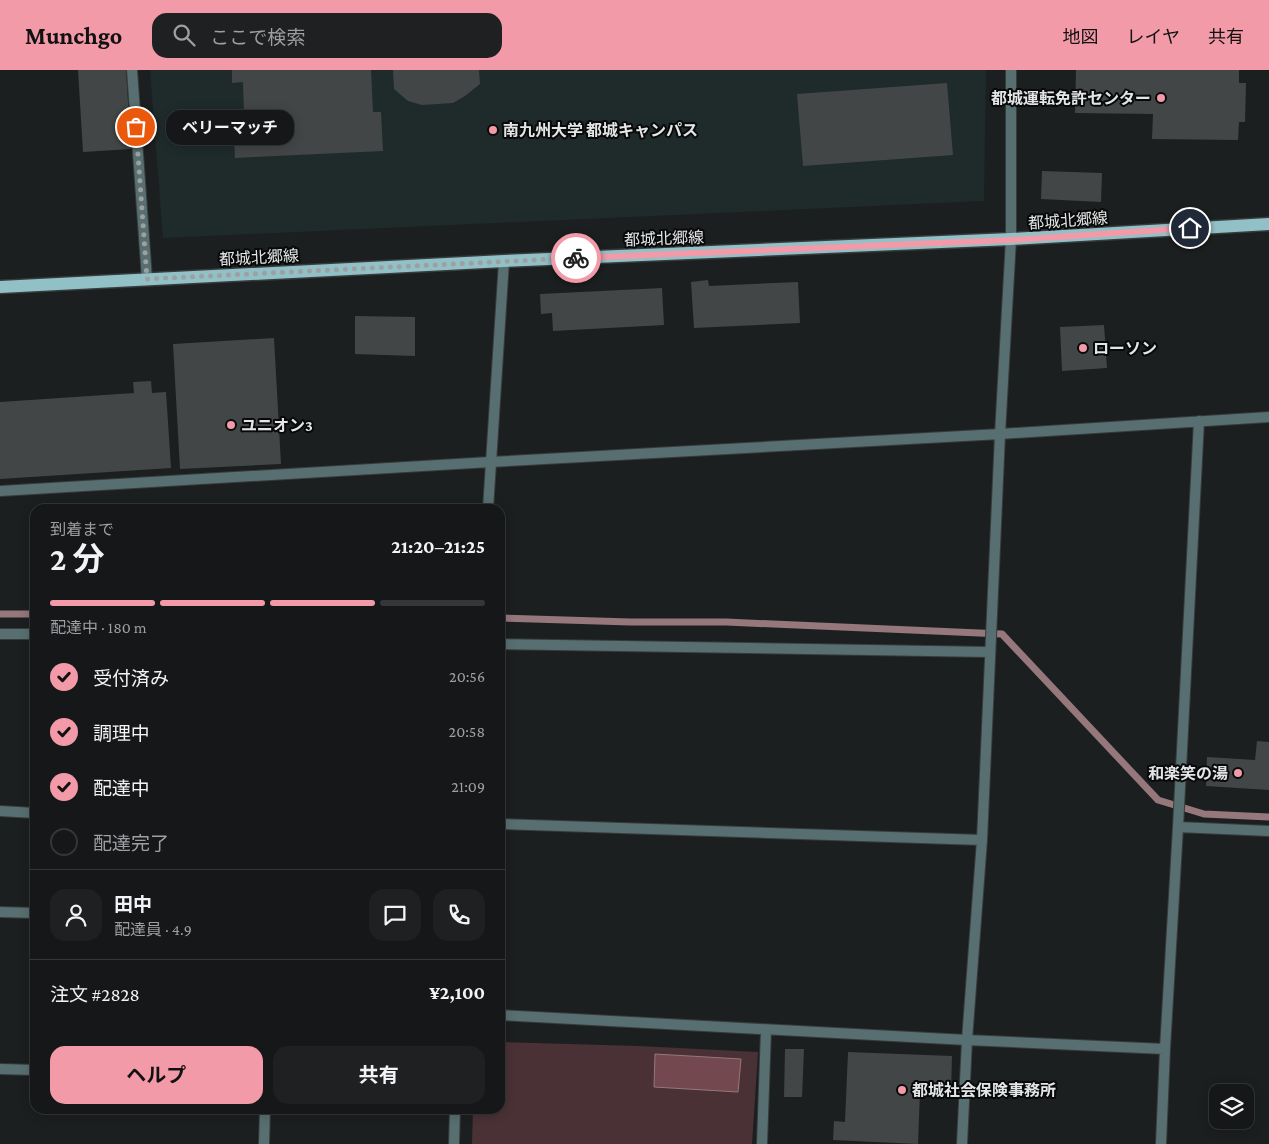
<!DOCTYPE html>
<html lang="ja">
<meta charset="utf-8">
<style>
:root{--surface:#151718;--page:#1e2021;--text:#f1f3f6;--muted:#9d9fa2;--line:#343637;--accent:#f39aa9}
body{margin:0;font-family:"Crimson Pro","Noto Sans JP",serif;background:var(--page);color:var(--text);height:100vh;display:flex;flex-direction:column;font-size:19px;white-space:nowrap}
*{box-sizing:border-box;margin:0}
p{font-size:16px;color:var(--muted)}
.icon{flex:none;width:28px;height:28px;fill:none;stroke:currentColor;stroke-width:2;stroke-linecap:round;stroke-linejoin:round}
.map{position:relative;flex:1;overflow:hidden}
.sheet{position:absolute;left:30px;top:434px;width:475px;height:610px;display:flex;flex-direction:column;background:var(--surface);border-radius:15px;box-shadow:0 2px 12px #0003,0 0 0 1px var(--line)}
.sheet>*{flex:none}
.controls{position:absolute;left:1209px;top:1014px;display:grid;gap:10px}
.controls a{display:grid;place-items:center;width:45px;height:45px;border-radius:10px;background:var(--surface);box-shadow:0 2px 12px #0003,0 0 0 1px var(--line);font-size:25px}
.pin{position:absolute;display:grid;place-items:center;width:42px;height:42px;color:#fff;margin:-21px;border:2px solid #fff;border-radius:50%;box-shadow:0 1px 5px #0007}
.courier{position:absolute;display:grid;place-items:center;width:50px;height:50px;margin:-25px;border:4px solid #f39aa9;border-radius:50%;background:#fff;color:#222;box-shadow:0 1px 6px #0007}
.bubble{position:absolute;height:35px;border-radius:15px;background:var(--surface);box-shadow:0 2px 12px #0003,0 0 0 1px var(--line);font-size:16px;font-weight:700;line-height:35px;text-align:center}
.summary em{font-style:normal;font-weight:700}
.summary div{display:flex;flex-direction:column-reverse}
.summary{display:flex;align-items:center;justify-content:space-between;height:85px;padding:0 20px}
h1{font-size:32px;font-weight:700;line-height:38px}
.bar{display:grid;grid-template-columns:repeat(4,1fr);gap:8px 5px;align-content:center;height:60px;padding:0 20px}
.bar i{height:6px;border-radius:4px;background:var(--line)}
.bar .selected{background:var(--accent)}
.bar p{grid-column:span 4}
.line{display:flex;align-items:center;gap:12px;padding:0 20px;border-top:1px solid var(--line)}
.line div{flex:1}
.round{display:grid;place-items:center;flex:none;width:52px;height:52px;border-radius:15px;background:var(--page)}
ol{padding:0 20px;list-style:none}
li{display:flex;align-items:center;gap:15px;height:55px}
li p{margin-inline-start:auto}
li .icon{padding:5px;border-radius:50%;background:var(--accent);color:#111;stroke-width:4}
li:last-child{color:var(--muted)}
li i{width:28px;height:28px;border:2px solid var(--line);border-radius:50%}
.cta{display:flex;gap:10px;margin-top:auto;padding:10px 20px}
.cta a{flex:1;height:58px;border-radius:15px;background:var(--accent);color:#111;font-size:20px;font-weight:700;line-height:58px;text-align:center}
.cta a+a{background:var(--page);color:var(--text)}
header{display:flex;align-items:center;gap:30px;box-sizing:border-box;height:70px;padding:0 25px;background:var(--accent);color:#111}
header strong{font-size:24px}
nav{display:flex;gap:28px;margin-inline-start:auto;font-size:18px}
.search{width:350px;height:45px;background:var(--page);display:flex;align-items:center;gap:12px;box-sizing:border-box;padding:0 18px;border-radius:15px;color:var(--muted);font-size:19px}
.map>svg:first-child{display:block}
.built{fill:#1f2a2b}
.green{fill:#4a3135}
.water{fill:#73484f;stroke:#95777c}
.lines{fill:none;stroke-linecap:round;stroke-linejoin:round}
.stream{stroke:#95777c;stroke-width:7}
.building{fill:#434647}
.street-casing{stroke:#383b3c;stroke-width:12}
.primary-casing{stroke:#383b3c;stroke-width:15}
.street{stroke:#586f71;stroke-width:10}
.primary{stroke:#91c0c6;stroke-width:12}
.done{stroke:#9da0a1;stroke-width:5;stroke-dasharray:0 9}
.route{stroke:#f39aa9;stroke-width:6}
.poi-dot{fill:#f39aa9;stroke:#080909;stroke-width:2}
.labels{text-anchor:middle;stroke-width:4;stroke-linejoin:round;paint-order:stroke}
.poi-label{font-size:16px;font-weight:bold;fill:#e3e5e6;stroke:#080909;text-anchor:start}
.street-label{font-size:16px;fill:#e3e5e6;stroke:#080909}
</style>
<header>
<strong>Munchgo</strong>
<div class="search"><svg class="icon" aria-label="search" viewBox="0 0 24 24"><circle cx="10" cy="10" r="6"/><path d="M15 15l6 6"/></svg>ここで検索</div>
<nav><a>地図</a><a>レイヤ</a><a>共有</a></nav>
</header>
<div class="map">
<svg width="1269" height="1074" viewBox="0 0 1269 1074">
<rect width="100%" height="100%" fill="#1c1f20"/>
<path class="built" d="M150 0H986L984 131 163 168Z"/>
<path class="green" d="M500 972 638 976 758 982 752 1074H472L473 1039H500Z"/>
<path class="water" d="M655 984 741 989 738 1022 654 1017Z"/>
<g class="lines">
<path class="stream" d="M0 544H35
M500 548 630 552H726L1002 564 1158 730 1204 744 1269 747"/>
</g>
<path class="building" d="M78 0H126L131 79 83 82Z
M232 0H371L373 42H381L383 81 235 88 233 45 244 44 243 12 232 13Z
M393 0H479L480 14 465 26 453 33 422 35 408 31 394 19Z
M1076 0H1239V13H1246L1245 52H1239L1238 70 1152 69 1153 44 1075 43Z
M947 13 953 85 803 96 797 24Z
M1042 101 1102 103 1101 132 1041 129Z
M708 210 709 216 798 212 800 253 694 258 691 212Z
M662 218 664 255 553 261 552 243 541 244 540 224Z
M355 246 415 247V286L355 284Z
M1104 255 1107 298 1062 301 1060 257Z
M274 268 281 394 180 399 173 274Z
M151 311 152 323 166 322 171 398 0 409V332L134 323 133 312Z
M1257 671 1269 672V720L1206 716 1207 687 1255 690Z
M785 979H804L802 1027H784Z
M848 982 952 986 951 1022 920 1021 918 1074 833 1070 834 1051 845 1052Z"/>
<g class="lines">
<g class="street-casing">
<path id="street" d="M132 0 147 209
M0 421 490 392 1000 364 1269 347
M488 439 504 191
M0 564H35
M500 574 990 582
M0 741 35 743
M500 754 982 770
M1178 757 1269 761
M0 842 35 843
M500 945 967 970 1165 979
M0 999 35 1000
M264 1074 265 1039
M454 1074 455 1039
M762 1074 766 960
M962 1074 967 970 982 770 1000 364 1011 169V0
M1161 1074 1165 979 1178 757 1199 351"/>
</g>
<g class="primary-casing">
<path id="primary" d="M0 217 504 191 1011 169 1269 154"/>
</g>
<use href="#street" class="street"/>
<use href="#primary" class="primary"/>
</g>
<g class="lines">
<path class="done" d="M136 57 147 209 576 188"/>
<path class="route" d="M576 188 1011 170 1190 158"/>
</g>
<g class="poi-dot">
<circle cx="1161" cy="28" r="5"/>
<circle cx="493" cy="60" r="5"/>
<circle cx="1083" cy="278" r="5"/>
<circle cx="231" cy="355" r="5"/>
<circle cx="1238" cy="703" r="5"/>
<circle cx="902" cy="1020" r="5"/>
</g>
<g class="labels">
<g class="poi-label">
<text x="1151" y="34" text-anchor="end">都城運転免許センター</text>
<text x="503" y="66">南九州大学 都城キャンパス</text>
<text x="1093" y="284">ローソン</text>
<text x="241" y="361">ユニオン3</text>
<text x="1228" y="709" text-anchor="end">和楽笑の湯</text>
<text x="912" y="1026">都城社会保険事務所</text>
</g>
<g class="street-label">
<text transform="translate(1068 150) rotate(-4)" y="6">都城北郷線</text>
<text transform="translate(664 168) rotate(-2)" y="6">都城北郷線</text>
<text transform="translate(259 187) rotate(-3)" y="6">都城北郷線</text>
</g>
</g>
</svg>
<div class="controls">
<a><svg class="icon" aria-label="layers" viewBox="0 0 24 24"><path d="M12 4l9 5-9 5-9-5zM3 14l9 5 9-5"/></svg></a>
</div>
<div class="pin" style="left:136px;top:57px;background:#ea580c"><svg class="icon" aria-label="bag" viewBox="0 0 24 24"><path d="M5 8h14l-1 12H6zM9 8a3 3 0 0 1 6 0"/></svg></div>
<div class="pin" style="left:1190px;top:158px;background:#1f2937"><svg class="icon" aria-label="home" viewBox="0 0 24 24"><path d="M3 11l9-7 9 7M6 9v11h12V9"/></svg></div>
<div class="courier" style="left:576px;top:188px"><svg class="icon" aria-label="bike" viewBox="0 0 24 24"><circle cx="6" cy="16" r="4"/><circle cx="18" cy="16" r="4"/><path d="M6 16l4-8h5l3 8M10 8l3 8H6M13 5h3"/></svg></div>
<div class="bubble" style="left:166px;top:40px;width:128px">ベリーマッチ</div>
<section class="sheet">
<div class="summary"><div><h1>2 分</h1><p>到着まで</p></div><em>21:20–21:25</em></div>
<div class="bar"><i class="selected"></i><i class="selected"></i><i class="selected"></i><i></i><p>配達中 · 180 m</p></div>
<ol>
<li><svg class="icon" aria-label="check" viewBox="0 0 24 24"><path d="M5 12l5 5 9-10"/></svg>受付済み<p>20:56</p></li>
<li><svg class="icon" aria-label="check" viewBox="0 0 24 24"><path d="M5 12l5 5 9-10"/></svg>調理中<p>20:58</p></li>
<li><svg class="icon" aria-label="check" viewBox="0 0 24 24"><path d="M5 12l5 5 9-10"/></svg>配達中<p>21:09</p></li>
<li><i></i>配達完了</li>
</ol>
<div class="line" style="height:90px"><a class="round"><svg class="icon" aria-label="person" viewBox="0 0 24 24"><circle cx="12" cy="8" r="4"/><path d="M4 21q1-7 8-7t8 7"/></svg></a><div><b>田中</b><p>配達員 · 4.9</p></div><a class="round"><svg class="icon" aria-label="chat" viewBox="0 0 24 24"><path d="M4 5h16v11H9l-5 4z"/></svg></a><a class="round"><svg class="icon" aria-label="phone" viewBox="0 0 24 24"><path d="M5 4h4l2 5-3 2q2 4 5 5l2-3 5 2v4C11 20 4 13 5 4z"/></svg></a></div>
<div class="line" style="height:65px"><div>注文 #2828</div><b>¥2,100</b></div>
<div class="cta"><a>ヘルプ</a><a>共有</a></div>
</section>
</div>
